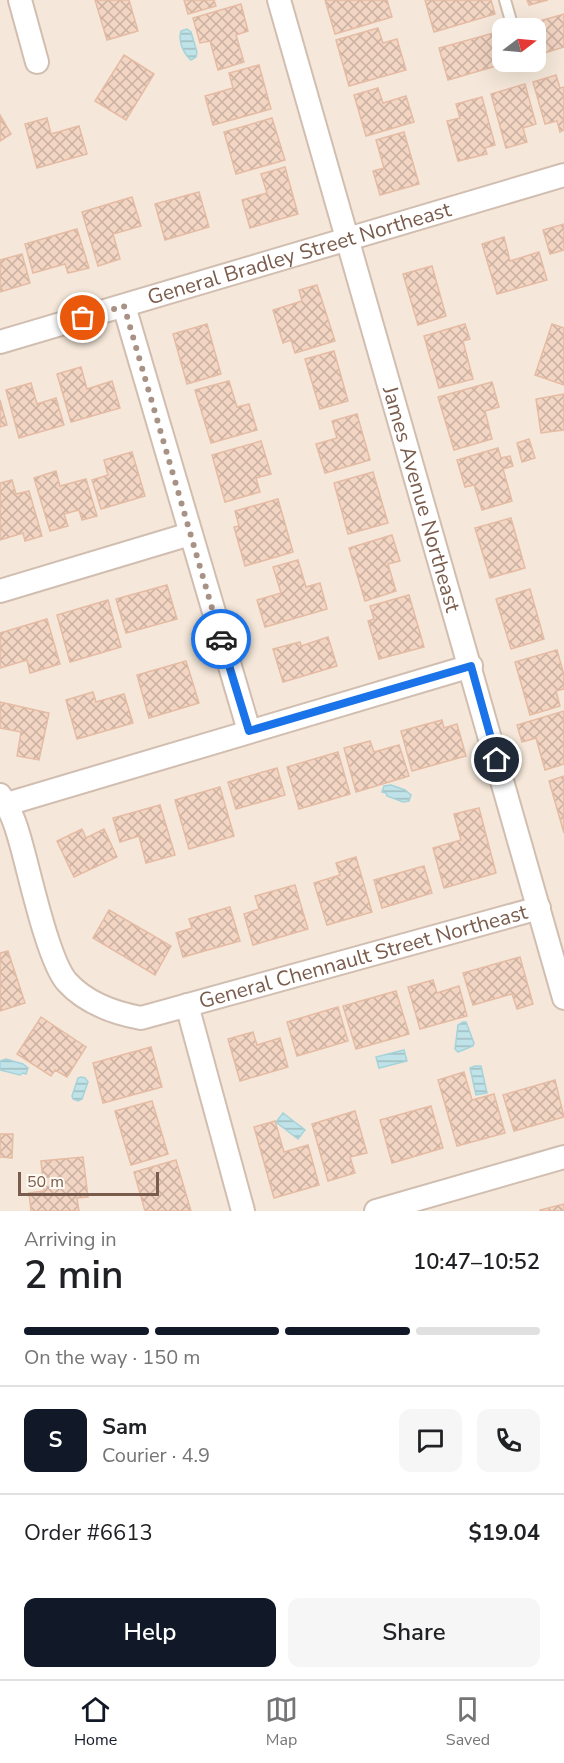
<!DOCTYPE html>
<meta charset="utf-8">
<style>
:root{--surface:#fff;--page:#f6f6f6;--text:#202124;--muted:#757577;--line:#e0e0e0;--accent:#111827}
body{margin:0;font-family:"Nunito Sans",sans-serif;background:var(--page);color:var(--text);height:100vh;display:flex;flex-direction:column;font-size:22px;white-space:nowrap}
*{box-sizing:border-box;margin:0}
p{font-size:20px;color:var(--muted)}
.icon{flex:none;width:33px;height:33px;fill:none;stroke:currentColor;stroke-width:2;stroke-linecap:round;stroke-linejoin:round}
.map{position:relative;height:1211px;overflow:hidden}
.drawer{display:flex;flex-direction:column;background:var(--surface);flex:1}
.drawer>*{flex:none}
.needle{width:39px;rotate:74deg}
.buttons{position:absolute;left:492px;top:18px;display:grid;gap:12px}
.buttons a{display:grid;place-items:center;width:54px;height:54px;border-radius:12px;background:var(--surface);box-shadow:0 6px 24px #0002;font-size:30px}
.scale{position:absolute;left:18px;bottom:15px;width:141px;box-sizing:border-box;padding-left:6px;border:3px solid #7a5c4d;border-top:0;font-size:16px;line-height:21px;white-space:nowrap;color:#7a5c4d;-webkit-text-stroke:4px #fffaf3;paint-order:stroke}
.pin{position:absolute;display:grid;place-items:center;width:51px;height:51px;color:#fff;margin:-26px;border:3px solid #fff;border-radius:50%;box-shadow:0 2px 6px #0007}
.courier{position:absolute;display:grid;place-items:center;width:60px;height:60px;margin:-30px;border:4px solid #1a73e8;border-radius:50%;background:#fff;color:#222;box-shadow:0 2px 8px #0007}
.headline em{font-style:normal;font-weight:600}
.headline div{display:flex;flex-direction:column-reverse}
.headline{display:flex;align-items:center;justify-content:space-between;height:102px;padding:0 24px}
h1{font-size:39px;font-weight:600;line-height:45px}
.bar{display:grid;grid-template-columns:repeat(4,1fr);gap:9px 6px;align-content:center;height:72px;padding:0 24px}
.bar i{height:8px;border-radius:4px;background:var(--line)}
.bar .current{background:var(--accent)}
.bar p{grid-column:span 4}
.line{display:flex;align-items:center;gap:15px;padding:0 24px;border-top:2px solid var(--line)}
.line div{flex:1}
.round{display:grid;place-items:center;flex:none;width:63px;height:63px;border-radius:12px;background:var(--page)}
.action{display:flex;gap:12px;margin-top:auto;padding:12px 24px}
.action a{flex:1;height:69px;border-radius:12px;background:var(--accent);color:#fff;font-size:24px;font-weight:600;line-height:69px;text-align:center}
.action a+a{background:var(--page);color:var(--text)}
.tabs{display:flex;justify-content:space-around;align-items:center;height:84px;border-top:2px solid var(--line);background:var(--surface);font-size:16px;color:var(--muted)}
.tabs a{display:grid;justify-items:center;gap:3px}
.tabs .current{color:var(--accent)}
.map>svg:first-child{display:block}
.residential{fill:#f5e8da;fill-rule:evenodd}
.water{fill:url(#water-rules);stroke:#a5d3da;stroke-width:1.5}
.building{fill:url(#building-cross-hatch);stroke:#e6bba3;stroke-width:1.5}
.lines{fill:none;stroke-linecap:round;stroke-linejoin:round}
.service-casing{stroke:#d1beb0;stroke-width:14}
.minor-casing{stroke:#d1beb0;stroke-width:26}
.service{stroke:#fff;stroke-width:10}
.minor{stroke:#fff;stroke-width:22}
.done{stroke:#a89285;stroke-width:6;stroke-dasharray:0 10.8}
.route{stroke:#1a73e8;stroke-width:8}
.labels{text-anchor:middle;stroke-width:4.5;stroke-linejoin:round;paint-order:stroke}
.street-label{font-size:21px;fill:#7a5c4d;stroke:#fffaf3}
</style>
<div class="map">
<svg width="564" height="1211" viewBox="0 0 564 1211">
<defs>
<pattern id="water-rules" width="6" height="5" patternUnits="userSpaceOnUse" patternTransform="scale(1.5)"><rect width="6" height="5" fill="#bfe3e8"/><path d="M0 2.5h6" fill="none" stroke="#a0bbbe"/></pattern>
<pattern id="building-cross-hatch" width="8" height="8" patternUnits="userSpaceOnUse" patternTransform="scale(1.5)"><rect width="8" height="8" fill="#f3d5c3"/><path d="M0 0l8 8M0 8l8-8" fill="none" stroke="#cab0a1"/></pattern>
</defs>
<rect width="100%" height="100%" fill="#fdf6ec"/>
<path class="residential" d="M0 0H564V1211H0ZM502 28H536V62H502Z"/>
<path class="water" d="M187 29 191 32 197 52 196 57 191 60C183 53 178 41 181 31Z
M391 785 405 790 411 795 409 801 403 802 387 796 386 793 382 792 384 786Z
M463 1022H466L474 1043 473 1046 458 1052 455 1049 458 1025Z
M404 1050 407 1061 379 1068 376 1057Z
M6 1059 23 1064 28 1068 26 1074 23 1073 20 1075 0 1070V1061Z
M475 1066H481L487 1093 476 1095 470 1068Z
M81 1077 85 1078 88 1082 82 1099 78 1101 73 1099 72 1096 78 1078Z
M283 1113 305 1130 298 1139 276 1122Z"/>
<path class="building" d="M95 0H129L138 31 107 40Z
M184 0H214L216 6 188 14Z
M325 0H387L392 17 335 34Z
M425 0H491L495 14 434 32Z
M527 0H548L529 5Z
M241 4 248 31 236 35 244 62 218 70 210 41 200 43 193 18Z
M564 14V47L538 55 536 28H530L529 24Z
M378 28 383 43 397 39 406 70 349 86 336 40Z
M501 31 502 62H510L448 80 439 48Z
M124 55 154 74 126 120 95 101Z
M259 65 271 109 213 125 205 96 233 88 229 73Z
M556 75 560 88 564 87V130L560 132 557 121 545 124 533 82Z
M525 84 536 124 523 128 527 142 506 148 491 94Z
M378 88 383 103 406 96 414 122 366 136 354 95Z
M482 97 495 145 485 148 487 154 458 161 447 121 460 118 456 104Z
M0 115 11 134 0 141Z
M47 118 51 134 79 126 87 154 37 168 25 124Z
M272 118 285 160 236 174 224 132Z
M404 132 419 184 380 195 373 171 384 168 376 140Z
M285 167 298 214 250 228 242 200 267 193 261 174Z
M199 192 209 227 165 240 155 204Z
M132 197 141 226 113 234 120 259 98 266 82 212Z
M564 224V250L550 254 543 230Z
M77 229 89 268 68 273 65 264 33 273 25 244Z
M504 237 510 261 539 252 547 280 497 294 482 244Z
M22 254 30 283 0 292V260Z
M432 266 446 316 418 325 403 274Z
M317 285 335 341 295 353 291 340 283 343 273 310 302 301 299 290Z
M207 324 221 374 187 384 173 334Z
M465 324 470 339 463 341 473 379 439 388 424 336Z
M552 324 564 328V385L535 375Z
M334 351 348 401 320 409 305 359Z
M81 367 87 389 112 381 120 408 71 422 57 374Z
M229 381 237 407 249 404 257 430 211 443 195 390Z
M492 382 499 407 485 411 492 439 454 450 438 397Z
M31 383 37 404 56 398 64 425 19 438 6 390Z
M564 394V430L541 433 536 399Z
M0 400 7 425 0 427Z
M357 414 370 460 325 473 316 444 337 438 332 421Z
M529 439 535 458 522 462 517 443Z
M261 441 271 474 256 478 260 492 225 502 212 455Z
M498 448 501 458 510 456 513 466 503 469 512 501 482 510 474 485 465 487 457 460Z
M132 452 145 496 101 509 92 480 108 475 104 460Z
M56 471 60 486 86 479 97 516 82 520 79 510 64 514 68 526 50 531 34 478Z
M373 472 388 523 348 534 334 483Z
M12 480 16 494 29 491 42 536 25 541 23 533 0 540V483Z
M278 499 293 552 245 566 234 527 239 526 235 511Z
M511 518 525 568 490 578 475 528Z
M392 535 400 561 388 564 396 591 365 601 349 548Z
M298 560 306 587 320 583 327 609 265 627 257 600 281 593 273 567Z
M167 585 177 619 126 633 116 599Z
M530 589 544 639 511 649 496 599Z
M409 595 424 647 379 659 368 621 374 619 370 606Z
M108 600 121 647 70 662 57 615Z
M47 619 60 664 30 673 27 660 0 668V633Z
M328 637 337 666 283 682 273 649 300 642 301 646Z
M557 650 564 675V689L556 691 560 706 530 715 515 662Z
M186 661 199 703 149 718 137 675Z
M93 692 96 702 124 694 133 723 77 739 66 700Z
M0 702 49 713 39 760 17 756 21 732 0 728Z
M564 711V764L545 770 536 738 522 742 517 725Z
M442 720 444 728 457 724 466 756 412 771 401 731Z
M370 741 374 752 399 745 409 776 356 792 344 748Z
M338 752 350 794 299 809 287 767Z
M277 768 285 795 236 809 228 782Z
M564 776V833L549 781Z
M220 787 234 836 189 849 175 800Z
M160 805 175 855 146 863 139 836 120 842 113 818Z
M479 808 496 873 444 888 433 848 461 840 454 814Z
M82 829 86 838 104 829 117 857 74 877 57 841Z
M356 857 372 912 327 925 314 883 340 875 336 863Z
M424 866 432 893 382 908 374 880Z
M295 885 308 929 253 945 244 914 259 909 255 896Z
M230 907 240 941 183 957 176 933 192 928 189 919Z
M109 910 171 946 155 975 93 938Z
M8 951 25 1003 0 1011V953Z
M520 957 533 1004 517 1009 512 994 473 1005 463 973Z
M433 980 437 993 459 986 467 1016 420 1029 408 987Z
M396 991 409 1034 356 1049 343 1006Z
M338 1007 348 1041 297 1056 287 1022Z
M41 1017 86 1047 67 1077 55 1070 51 1076 17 1054Z
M253 1032 257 1045 280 1038 288 1067 240 1081 228 1039Z
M151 1047 162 1087 103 1103 93 1063Z
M464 1072 472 1100 494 1094 505 1133 457 1146 438 1080Z
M555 1080 564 1117 514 1131 503 1095Z
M152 1101 168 1154 131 1165 115 1111Z
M431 1106 443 1148 392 1163 380 1120Z
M355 1111 367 1153 350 1157 355 1173 328 1181 312 1124Z
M275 1121 284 1152 308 1145 319 1185 274 1198 254 1127Z
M0 1134H13L12 1158 0 1157Z
M83 1157 88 1197 77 1198 79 1211H31L29 1193 44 1191 41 1161Z
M176 1160 191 1211H145L134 1172Z
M564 1204V1211H540V1210Z"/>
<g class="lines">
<g class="service-casing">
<path id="service" d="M505 0 513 28"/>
</g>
<g class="minor-casing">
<g id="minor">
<path d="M20 0 37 62"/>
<path id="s1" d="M279 0 564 998"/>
<path d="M124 306 249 731"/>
<path id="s2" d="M0 342 564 175"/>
<path d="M0 591 190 534"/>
<path id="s3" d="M0 795C12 810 18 832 23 851 31 880 49 962 67 982 86 1003 114 1013 141 1018L539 908"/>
<path d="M7 804 471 666"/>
<path d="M187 1005 243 1211"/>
<path d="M376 1211 564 1157"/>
</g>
</g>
<use href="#service" class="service"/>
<use href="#minor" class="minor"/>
</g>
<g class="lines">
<path class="done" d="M83 318 124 306 221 639"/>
<path class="route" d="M221 639 249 731 471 666 497 760"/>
</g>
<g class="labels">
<g class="street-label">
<text dy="7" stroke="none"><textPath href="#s2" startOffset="312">General Bradley Street Northeast</textPath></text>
<text dy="7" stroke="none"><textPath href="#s1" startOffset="519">James Avenue Northeast</textPath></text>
<text dy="7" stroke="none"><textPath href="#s3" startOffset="514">General Chennault Street Northeast</textPath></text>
</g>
</g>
</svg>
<div class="buttons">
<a><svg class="needle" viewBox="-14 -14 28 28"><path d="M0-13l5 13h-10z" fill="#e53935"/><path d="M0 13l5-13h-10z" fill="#757577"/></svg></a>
</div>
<div class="scale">50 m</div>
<div class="pin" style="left:83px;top:318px;background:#ea580c"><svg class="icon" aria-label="bag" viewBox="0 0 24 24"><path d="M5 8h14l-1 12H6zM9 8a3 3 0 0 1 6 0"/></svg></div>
<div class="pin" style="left:497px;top:760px;background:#1f2937"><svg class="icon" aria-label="home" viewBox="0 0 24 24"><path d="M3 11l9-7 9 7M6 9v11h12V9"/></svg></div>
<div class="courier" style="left:221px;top:639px"><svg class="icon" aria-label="car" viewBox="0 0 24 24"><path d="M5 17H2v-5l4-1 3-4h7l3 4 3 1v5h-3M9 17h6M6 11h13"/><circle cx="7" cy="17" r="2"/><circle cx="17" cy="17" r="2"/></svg></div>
</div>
<section class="drawer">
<div class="headline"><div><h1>2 min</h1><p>Arriving in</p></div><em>10:47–10:52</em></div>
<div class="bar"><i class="current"></i><i class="current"></i><i class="current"></i><i></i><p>On the way · 150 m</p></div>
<div class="line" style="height:108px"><b class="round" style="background:var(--accent);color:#fff">S</b><div><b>Sam</b><p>Courier · 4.9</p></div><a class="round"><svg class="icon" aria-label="chat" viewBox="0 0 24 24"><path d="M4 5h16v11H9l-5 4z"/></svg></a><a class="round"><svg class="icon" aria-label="phone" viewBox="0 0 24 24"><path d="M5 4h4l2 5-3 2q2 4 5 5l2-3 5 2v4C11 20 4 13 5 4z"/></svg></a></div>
<div class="line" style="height:78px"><div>Order #6613</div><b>$19.04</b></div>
<div class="action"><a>Help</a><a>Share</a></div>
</section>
<nav class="tabs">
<a class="current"><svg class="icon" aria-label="home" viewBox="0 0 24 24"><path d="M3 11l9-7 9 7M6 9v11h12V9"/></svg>Home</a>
<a><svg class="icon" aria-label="map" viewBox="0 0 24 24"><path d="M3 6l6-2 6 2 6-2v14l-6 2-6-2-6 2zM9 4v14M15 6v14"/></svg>Map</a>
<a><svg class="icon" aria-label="saved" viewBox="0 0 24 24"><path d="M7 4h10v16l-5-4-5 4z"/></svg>Saved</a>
</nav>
